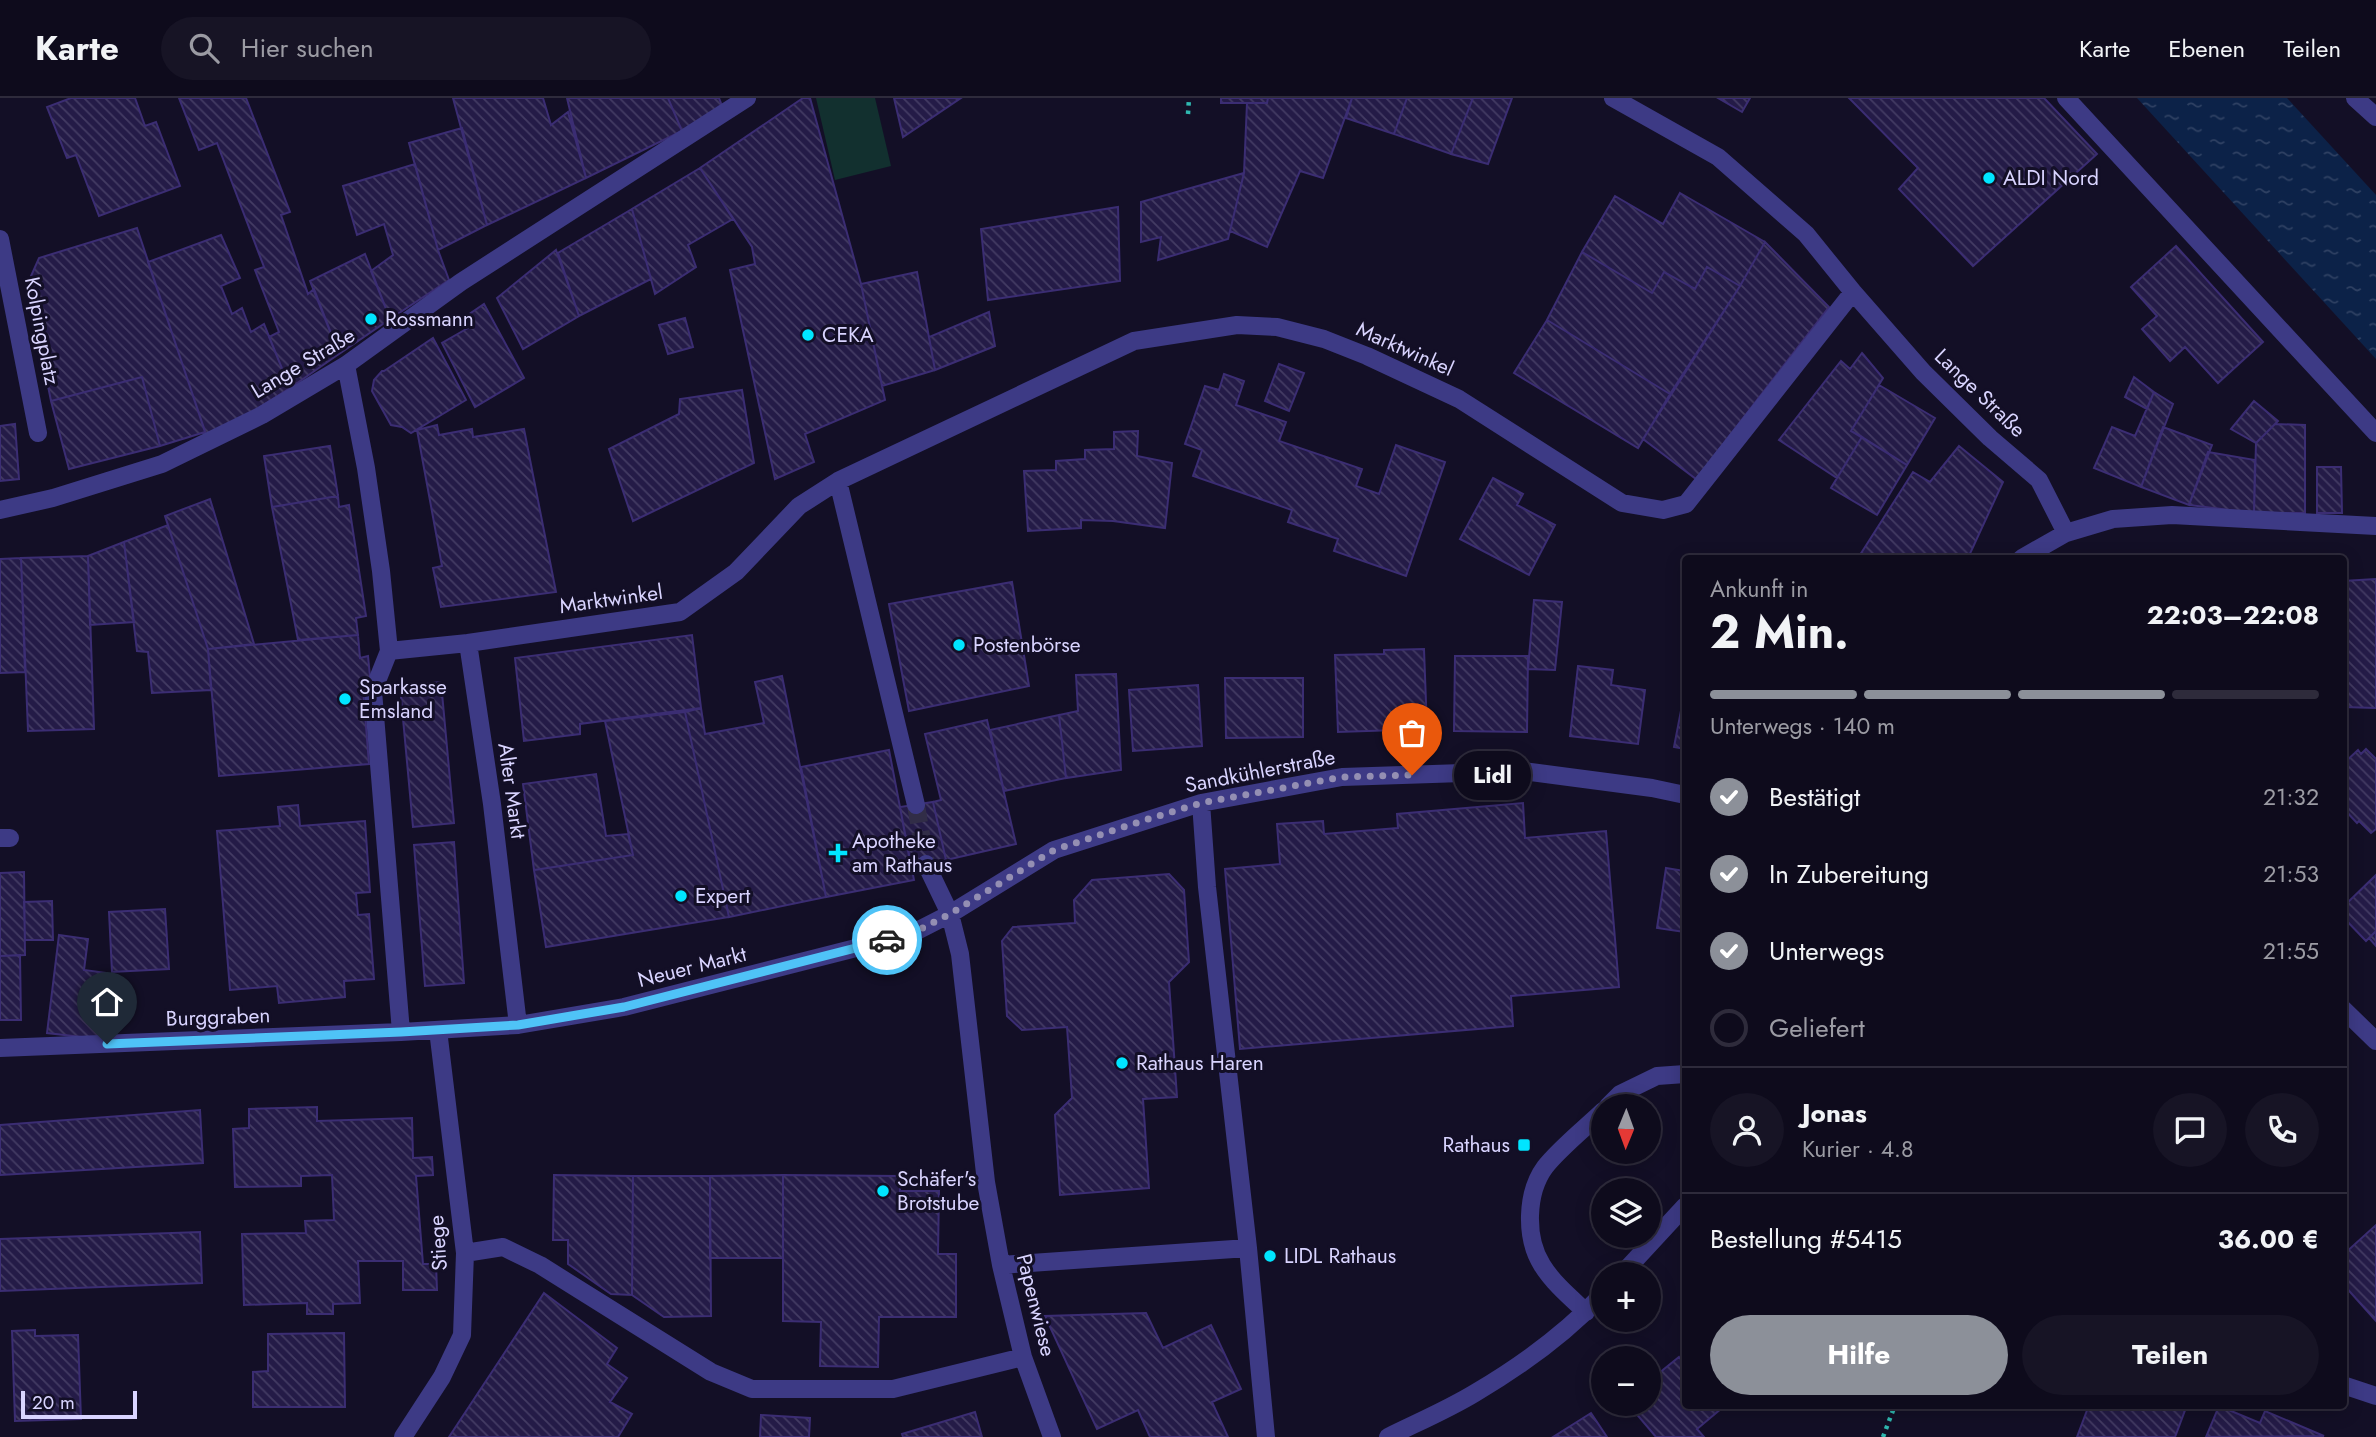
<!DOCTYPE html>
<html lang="de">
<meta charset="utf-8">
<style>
:root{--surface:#0e0b1c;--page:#171425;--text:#f1f3f6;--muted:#9b9ba3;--line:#2e2b3b;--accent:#8c9099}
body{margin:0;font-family:Jost,sans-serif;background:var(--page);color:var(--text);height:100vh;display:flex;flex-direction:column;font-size:26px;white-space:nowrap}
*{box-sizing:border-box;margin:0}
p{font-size:23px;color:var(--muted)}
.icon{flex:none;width:38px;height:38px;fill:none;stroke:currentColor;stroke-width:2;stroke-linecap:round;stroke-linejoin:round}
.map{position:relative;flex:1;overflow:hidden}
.details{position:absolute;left:1682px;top:457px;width:665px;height:854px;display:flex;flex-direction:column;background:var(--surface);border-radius:7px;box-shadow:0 4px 18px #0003,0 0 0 2px var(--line)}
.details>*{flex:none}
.needle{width:46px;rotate:181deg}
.tools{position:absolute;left:1591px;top:996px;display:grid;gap:14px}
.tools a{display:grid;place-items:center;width:70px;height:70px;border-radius:50%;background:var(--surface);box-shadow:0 4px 18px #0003,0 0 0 2px var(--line);font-size:35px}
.scale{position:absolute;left:21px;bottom:18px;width:116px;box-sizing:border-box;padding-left:7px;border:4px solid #d9d4ff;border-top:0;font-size:19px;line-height:24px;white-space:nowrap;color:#d9d4ff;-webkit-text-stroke:5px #130f26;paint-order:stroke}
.pin{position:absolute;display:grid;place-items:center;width:60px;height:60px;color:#fff;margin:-72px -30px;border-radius:50% 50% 50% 0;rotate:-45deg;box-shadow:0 0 7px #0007}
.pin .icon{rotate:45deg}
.courier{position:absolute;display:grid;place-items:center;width:70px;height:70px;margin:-35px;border:5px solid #4fc3f7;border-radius:50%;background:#fff;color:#222;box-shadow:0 2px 9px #0007}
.bubble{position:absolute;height:49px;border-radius:24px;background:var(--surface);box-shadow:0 4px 18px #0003,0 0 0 2px var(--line);font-size:23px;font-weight:700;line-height:49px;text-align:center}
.headline em{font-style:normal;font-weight:700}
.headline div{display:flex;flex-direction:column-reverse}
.headline{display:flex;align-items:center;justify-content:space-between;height:119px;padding:0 28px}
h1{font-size:46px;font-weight:700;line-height:52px}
.bar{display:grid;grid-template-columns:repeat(4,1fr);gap:10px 7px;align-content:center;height:84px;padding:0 28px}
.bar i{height:9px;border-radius:5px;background:var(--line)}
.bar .on{background:var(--accent)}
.bar p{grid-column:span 4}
.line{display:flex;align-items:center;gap:18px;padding:0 28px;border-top:2px solid var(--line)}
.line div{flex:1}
.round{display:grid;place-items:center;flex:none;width:74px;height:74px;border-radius:37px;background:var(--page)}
ol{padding:0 28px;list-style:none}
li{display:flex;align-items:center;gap:21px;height:77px}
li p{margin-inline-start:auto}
li .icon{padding:7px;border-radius:50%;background:var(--accent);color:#fff;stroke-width:4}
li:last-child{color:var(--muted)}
li i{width:38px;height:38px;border:4px solid var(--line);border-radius:50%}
.cta{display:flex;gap:14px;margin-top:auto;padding:14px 28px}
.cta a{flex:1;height:80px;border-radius:42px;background:var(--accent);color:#fff;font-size:28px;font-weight:700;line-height:80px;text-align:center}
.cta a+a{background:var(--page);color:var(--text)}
header{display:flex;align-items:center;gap:42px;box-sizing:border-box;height:98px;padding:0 35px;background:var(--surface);border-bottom:2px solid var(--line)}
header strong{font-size:33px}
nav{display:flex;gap:38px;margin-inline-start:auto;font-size:24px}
.search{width:490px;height:63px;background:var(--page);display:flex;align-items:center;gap:18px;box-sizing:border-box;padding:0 24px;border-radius:38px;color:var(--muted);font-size:26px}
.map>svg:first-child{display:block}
.green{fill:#12302f}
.water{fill:url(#water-ripples)}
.building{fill:url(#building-back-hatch);stroke:#3b2d73;stroke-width:2}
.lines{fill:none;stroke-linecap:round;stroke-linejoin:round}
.minor-tunnel{stroke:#312d47;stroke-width:18;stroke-dasharray:18 9;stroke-linecap:butt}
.path{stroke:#2fb8b0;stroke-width:4.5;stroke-dasharray:3.5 5;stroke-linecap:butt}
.minor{stroke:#3d3a85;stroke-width:18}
.done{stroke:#948fb3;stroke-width:7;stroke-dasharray:0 12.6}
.route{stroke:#4fc3f7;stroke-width:9}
.poi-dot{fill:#00e5ff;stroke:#130f26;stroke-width:2.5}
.labels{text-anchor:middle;stroke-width:6;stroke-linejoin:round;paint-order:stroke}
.poi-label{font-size:21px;fill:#d9d4ff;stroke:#130f26;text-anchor:start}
.street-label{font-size:21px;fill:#d9d4ff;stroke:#130f26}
</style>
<header>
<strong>Karte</strong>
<div class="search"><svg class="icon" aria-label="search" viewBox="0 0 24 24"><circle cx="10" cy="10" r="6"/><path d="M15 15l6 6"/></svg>Hier suchen</div>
<nav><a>Karte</a><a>Ebenen</a><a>Teilen</a></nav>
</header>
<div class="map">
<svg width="2376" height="1339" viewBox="0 0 2376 1339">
<defs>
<pattern id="water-ripples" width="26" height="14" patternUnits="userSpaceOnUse" patternTransform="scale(1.75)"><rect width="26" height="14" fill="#0c2248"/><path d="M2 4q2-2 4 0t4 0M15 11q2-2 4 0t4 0" fill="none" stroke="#2f4163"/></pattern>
<pattern id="building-back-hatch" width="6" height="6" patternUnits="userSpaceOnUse" patternTransform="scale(1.75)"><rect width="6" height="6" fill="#241b47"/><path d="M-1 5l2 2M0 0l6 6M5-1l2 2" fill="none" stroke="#433b63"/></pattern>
</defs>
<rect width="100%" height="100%" fill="#130f26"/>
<path class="green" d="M816 0H875L891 68 835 82Z"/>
<path class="water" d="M2137 0H2287L2376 97V261Z"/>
<path class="building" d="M71 0H135L145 28 156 24 180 88 99 118 76 57 67 60 47 9Z
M179 0H246L290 114 281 117 308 196 314 191 339 256 290 290 269 239 279 234 255 172 264 169 217 45 199 52Z
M453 0H543L551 27 568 14 586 80 487 127Z
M567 0H668L682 33 586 80Z
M668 0H719L722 8 682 33Z
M803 0H810L861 186 885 302 805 336 814 364 775 381 730 172 755 166 752 149 700 70Z
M894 0H961L903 39Z
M1221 0H1268L1267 5H1221Z
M1268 0H1352L1323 80 1300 73 1267 149 1230 133 1244 75 1247 5H1267Z
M1352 0H1407L1394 36 1346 20Z
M1407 0H1473L1451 56 1394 36Z
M1473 0H1512L1488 66 1451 56Z
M1718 0H1750L1742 14Z
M1849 0H2044L2097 56 1973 168 1899 91 1918 70Z
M462 30 487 127 438 152 409 45Z
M415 66 438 152 449 182 390 221 371 173 393 157 384 126 357 137 343 88Z
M700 70 733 121 688 147 696 169 655 196 632 111Z
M1244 75 1228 141 1158 162 1161 139 1141 144V104Z
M1680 95 1765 144 1740 188 1707 169 1695 191 1664 174 1652 195 1582 154 1615 98 1663 126Z
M1118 109 1120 183 988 202 981 131Z
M632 111 651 181 579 218 558 155Z
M137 130 205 334 160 348 142 279 51 303 46 278 53 266 31 178 39 160Z
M221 137 240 180 221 188 232 216 242 210 251 234 264 226 290 290 208 342 148 164Z
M1765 144 1829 209 1696 381 1643 341 1740 188Z
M2176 148 2263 244 2218 285 2185 249 2170 263 2142 231 2157 218 2131 189Z
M556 152 579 218 523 251 497 200Z
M1582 154 1652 195 1664 174 1695 191 1707 169 1740 188 1670 296 1547 222Z
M365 156 390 221 339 256 310 183Z
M917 174 935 272 882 288 861 186Z
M484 206 524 280 475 309 442 245 468 230 462 221Z
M989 214 995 248 935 272 929 239Z
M685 220 693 249 668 256 659 227Z
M1547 222 1670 296 1638 350 1514 275Z
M433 240 466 302 411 335 402 329 391 327 372 293 374 282 382 273H384Z
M1862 255 1883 280 1851 333 1862 339 1837 380 1779 342 1841 263 1850 271Z
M1279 266 1304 275 1289 313 1265 303Z
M1224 276 1244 283 1236 307 1286 324 1279 343 1362 371 1356 388 1379 396 1396 347 1445 364 1406 478 1334 453 1338 441 1288 424 1292 412 1193 378 1202 352 1185 346 1205 288 1219 292Z
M142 279 160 348 69 371 51 303Z
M2134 279 2154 294 2147 311 2125 299Z
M1879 287 1935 320 1907 367 1851 333Z
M742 292 754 365 633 423 609 351 679 316 680 301Z
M2154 294 2173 306 2141 389 2094 370 2112 329 2135 338Z
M2254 303 2278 323 2256 345 2231 331Z
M15 326 19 381 0 383V328Z
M2275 326 2305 327V415H2254L2256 345Z
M437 327 439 337 472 331 473 339 524 331 556 494 441 509 433 470 442 468 417 332Z
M2163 329 2212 347 2189 407 2141 389Z
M1138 333 1137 358 1172 365 1165 430 1113 423 1081 422V430L1028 433 1024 373 1056 372V363L1085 361V352L1114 351V334Z
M1862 339 1907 367 1877 417 1831 390Z
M330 348 338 398 272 409 264 358Z
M1959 348 2003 384 1968 460H1858L1913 374 1930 384Z
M2208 354 2255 362 2254 415 2189 407Z
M2317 369H2341L2342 415H2317Z
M1493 380 1523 396 1517 407 1555 427 1529 477 1460 441Z
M338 398 339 409 349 407 366 518 356 520 358 537 298 542 272 409Z
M210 401 254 546 208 551 165 418Z
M168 427 208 551 211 592 152 595 148 554 137 553 124 444Z
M124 444 134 524 90 527 88 458Z
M88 458 94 631 28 633 21 460Z
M21 460 25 574 0 575V461Z
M2376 481V610L2343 609V483Z
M1012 484 1029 588 909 613 889 506Z
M1534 502 1562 504 1555 572 1528 571Z
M358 537 360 560 368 558 371 589 363 590 369 666 219 678 208 551Z
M692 537 701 610 580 626V636L524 643 515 560Z
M1424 551 1427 631 1338 634 1335 557 1384 556V552Z
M1455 558H1528L1527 634 1454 633Z
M1578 568 1613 572 1611 587 1645 592 1638 646 1570 638Z
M1116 576 1121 672 1066 680 1059 617 1078 613 1076 577Z
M782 578 826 799 729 819 685 614 701 610 705 636 764 625 755 584Z
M1225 580H1303V639L1226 640Z
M441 584 454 725 413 729 400 588Z
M1198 587 1202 648 1133 653 1129 592Z
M1684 597H1685V651L1674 649Z
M685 614 729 819 546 849 534 772 633 757 605 623Z
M1059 617 1066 680 1004 693 990 632Z
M987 622 1016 746 946 762 933 704 941 702 925 636Z
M2366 651 2376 661V731L2371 735 2359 723 2357 725 2343 710V666L2358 652 2361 656Z
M889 652 914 782 826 799 801 669Z
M596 676 606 738 628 736 633 757 534 772 523 686Z
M933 704 946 762 911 769 900 709Z
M1523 705 1525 740 1606 733 1619 889 1511 898 1513 928 1240 951 1225 771 1280 766 1277 726 1323 723 1324 736 1398 730 1397 716Z
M298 707 300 728 365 723 370 794 356 795 358 817 369 816 374 881 344 883 345 899 279 905 277 888 230 892 217 733 280 728 278 709Z
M454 744 464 885 425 888 414 747Z
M1666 770 1685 773V834L1657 830Z
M24 774 25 857 0 858V775Z
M1169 776 1184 792 1189 864 1169 884 1177 999 1143 1001 1149 1090 1060 1097 1055 1017 1072 1000 1067 929 1022 932 1007 918 1002 843 1013 829 1075 825 1074 802 1092 782Z
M2376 777V833L2366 843 2343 819V809Z
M52 803 53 842H25L24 804Z
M165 811 169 871 112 874 109 814Z
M2376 833V848L2369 840Z
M59 837 88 841 84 872 107 875 99 941 47 935Z
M20 857 21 922H0V858Z
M317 1009V1023L412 1020 413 1060 432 1059 433 1077 416 1078 423 1166H436L437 1192H403V1163H358L360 1205 333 1206V1216H307V1205L244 1207 242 1136 306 1135 305 1123 334 1122 332 1077 301 1078V1088L235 1089 233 1031 249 1030V1011Z
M200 1012 203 1065 0 1077V1027Z
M554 1077 633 1078 632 1197 611 1196 568 1166V1142H553Z
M783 1077 900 1078V1093H939L938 1156H956V1219H879L878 1269 820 1268 821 1224 783 1223Z
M783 1077V1160H710V1078Z
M633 1078H710L711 1218 664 1219 632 1197Z
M2376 1127V1223L2343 1186V1157Z
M200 1134 202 1185 0 1193V1141Z
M544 1195 617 1250 607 1266 627 1280 610 1304 632 1316 618 1339H449Z
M1146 1215 1163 1250 1211 1227 1241 1291 1212 1304 1228 1339H1150L1138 1312 1097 1331 1045 1218Z
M35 1232V1238L78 1237 81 1321 15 1323 12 1233Z
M344 1235 345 1309H253V1274L268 1273V1236Z
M1679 1259 1685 1267V1307H1720L1722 1310 1697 1331 1704 1339H1656L1628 1306H1648V1284Z
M2089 1307H2187L2175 1339H2077Z
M2219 1308 2260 1325 2265 1313 2324 1338 2206 1339Z
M975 1314 982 1339H903L902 1336Z
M1591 1315 1607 1339H1553Z
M761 1317 810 1320 809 1339H760Z"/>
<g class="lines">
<path class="minor-tunnel" d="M916 707 926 766"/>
<path class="path" d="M1188 16 1189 0
M1883 1339 1895 1307"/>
<path class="minor" d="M1613 0 1718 59 1806 136 1853 194 1923 274 1990 340 2039 382 2066 435
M2066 0 2376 335
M2355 0 2376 19
M0 141 38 335
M346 267 366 370 381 473 389 553 373 593 401 934
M0 412 53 400 162 366 262 317 346 267 461 184 747 0
M2022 460 2066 435 2113 421 2172 417 2376 428
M468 545 680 514 736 474 799 408 838 383
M389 553 468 545 492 706 518 927
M1201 705 1207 789 1248 1150 1266 1339
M916 707 838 383 1134 243 1237 227 1277 229 1324 241 1367 258 1459 301 1622 405 1663 412 1686 406 1853 194
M0 740H10
M926 766 950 816 960 856 986 1084 1001 1167 1023 1259 1052 1339
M2343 911 2376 943
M0 950 401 934 518 927 624 909 911 836 950 816 1054 752 1201 705 1342 679 1523 673 1652 690 1685 697
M1608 1008 1620 996 1657 978 1685 976
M465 1155 503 1149 540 1167 711 1274 752 1291H893L1023 1259
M1001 1167 1248 1150
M1622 1176 1685 1108
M1586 1214C1571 1200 1553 1185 1542 1167 1525 1140 1526 1095 1545 1069 1559 1051 1585 1030 1603 1013
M2343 1287 2376 1298
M403 1339 442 1279 462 1237 465 1155 438 932
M1388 1339C1416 1325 1447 1312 1475 1295 1521 1268 1566 1235 1603 1196"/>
</g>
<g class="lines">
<path class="done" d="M887 842 911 836 950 816 1054 752 1142 723 1201 705 1342 679 1412 677"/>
<path class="route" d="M107 946 401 934 518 927 624 909 887 842"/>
</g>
<g class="poi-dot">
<circle cx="1989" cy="80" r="7"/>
<circle cx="371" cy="221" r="7"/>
<circle cx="808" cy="237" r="7"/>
<circle cx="959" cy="547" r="7"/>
<circle cx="345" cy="601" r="7"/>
<path d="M834.5 744.5h7v7h7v7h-7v7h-7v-7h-7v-7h7z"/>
<circle cx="681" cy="798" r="7"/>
<circle cx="1122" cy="965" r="7"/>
<rect x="1517" y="1040" width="14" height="14" rx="3.5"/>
<circle cx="883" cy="1093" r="7"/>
<circle cx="1270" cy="1158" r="7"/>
</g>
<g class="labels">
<g class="poi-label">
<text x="2003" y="87">ALDI Nord</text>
<text x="385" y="228">Rossmann</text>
<text x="822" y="244">CEKA</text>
<text x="973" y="554">Postenbörse</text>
<text x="359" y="596">Sparkasse<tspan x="359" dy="24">Emsland</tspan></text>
<text x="852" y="750">Apotheke<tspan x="852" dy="24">am Rathaus</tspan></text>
<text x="695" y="805">Expert</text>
<text x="1136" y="972">Rathaus Haren</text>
<text x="1510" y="1054" text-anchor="end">Rathaus</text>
<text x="897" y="1088">Schäfer's<tspan x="897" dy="24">Brotstube</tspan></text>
<text x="1284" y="1165">LIDL Rathaus</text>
</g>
<g class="street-label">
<text transform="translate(42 233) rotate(79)" y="7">Kolpingplatz</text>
<text transform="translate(1405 251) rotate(24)" y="7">Marktwinkel</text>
<text transform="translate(303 265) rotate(-31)" y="7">Lange Straße</text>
<text transform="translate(1980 295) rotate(44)" y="7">Lange Straße</text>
<text transform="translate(611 501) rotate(-8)" y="7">Marktwinkel</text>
<text transform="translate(1260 673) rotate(-11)" y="7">Sandkühlerstraße</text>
<text transform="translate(512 693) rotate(82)" y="7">Alter Markt</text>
<text transform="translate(692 869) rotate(-14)" y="7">Neuer Markt</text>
<text transform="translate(218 919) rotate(-2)" y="7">Burggraben</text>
<text transform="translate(438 1145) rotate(-94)" y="7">Stiege</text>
<text transform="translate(1036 1207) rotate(76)" y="7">Papenwiese</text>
</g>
</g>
</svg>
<div class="tools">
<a><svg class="needle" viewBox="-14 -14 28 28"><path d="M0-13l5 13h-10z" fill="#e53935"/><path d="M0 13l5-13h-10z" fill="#9b9ba3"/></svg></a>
<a><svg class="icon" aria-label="layers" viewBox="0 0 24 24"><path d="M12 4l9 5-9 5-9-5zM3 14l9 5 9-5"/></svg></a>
<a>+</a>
<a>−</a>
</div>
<div class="scale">20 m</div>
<div class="pin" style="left:1412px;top:677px;background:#ea580c"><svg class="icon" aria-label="bag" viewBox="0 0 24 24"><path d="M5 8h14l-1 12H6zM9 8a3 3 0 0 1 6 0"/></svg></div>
<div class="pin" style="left:107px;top:946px;background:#1f2937"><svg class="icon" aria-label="home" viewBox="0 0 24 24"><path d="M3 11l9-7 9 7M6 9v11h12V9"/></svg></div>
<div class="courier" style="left:887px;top:842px"><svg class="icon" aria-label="car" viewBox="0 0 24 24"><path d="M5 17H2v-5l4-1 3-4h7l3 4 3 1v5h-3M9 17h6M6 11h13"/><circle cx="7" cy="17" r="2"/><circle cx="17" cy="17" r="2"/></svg></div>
<div class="bubble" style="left:1454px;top:653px;width:77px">Lidl</div>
<section class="details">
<div class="headline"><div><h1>2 Min.</h1><p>Ankunft in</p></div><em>22:03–22:08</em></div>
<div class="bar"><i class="on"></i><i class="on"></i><i class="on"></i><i></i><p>Unterwegs · 140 m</p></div>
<ol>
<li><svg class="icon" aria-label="check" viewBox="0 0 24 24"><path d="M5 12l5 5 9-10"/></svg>Bestätigt<p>21:32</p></li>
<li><svg class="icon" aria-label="check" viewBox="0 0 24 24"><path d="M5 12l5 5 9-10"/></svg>In Zubereitung<p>21:53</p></li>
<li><svg class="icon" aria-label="check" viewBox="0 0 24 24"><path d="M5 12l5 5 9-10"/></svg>Unterwegs<p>21:55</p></li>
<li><i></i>Geliefert</li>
</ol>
<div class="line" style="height:126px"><a class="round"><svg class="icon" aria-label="person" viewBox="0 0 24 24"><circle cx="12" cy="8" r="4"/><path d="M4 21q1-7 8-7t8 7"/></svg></a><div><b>Jonas</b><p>Kurier · 4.8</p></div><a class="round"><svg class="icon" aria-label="chat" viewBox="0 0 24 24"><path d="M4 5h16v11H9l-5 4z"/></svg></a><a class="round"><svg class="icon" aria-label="phone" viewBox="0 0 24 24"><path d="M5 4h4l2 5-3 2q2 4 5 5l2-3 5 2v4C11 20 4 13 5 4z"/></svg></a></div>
<div class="line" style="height:91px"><div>Bestellung #5415</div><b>36.00 €</b></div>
<div class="cta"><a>Hilfe</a><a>Teilen</a></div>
</section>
</div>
